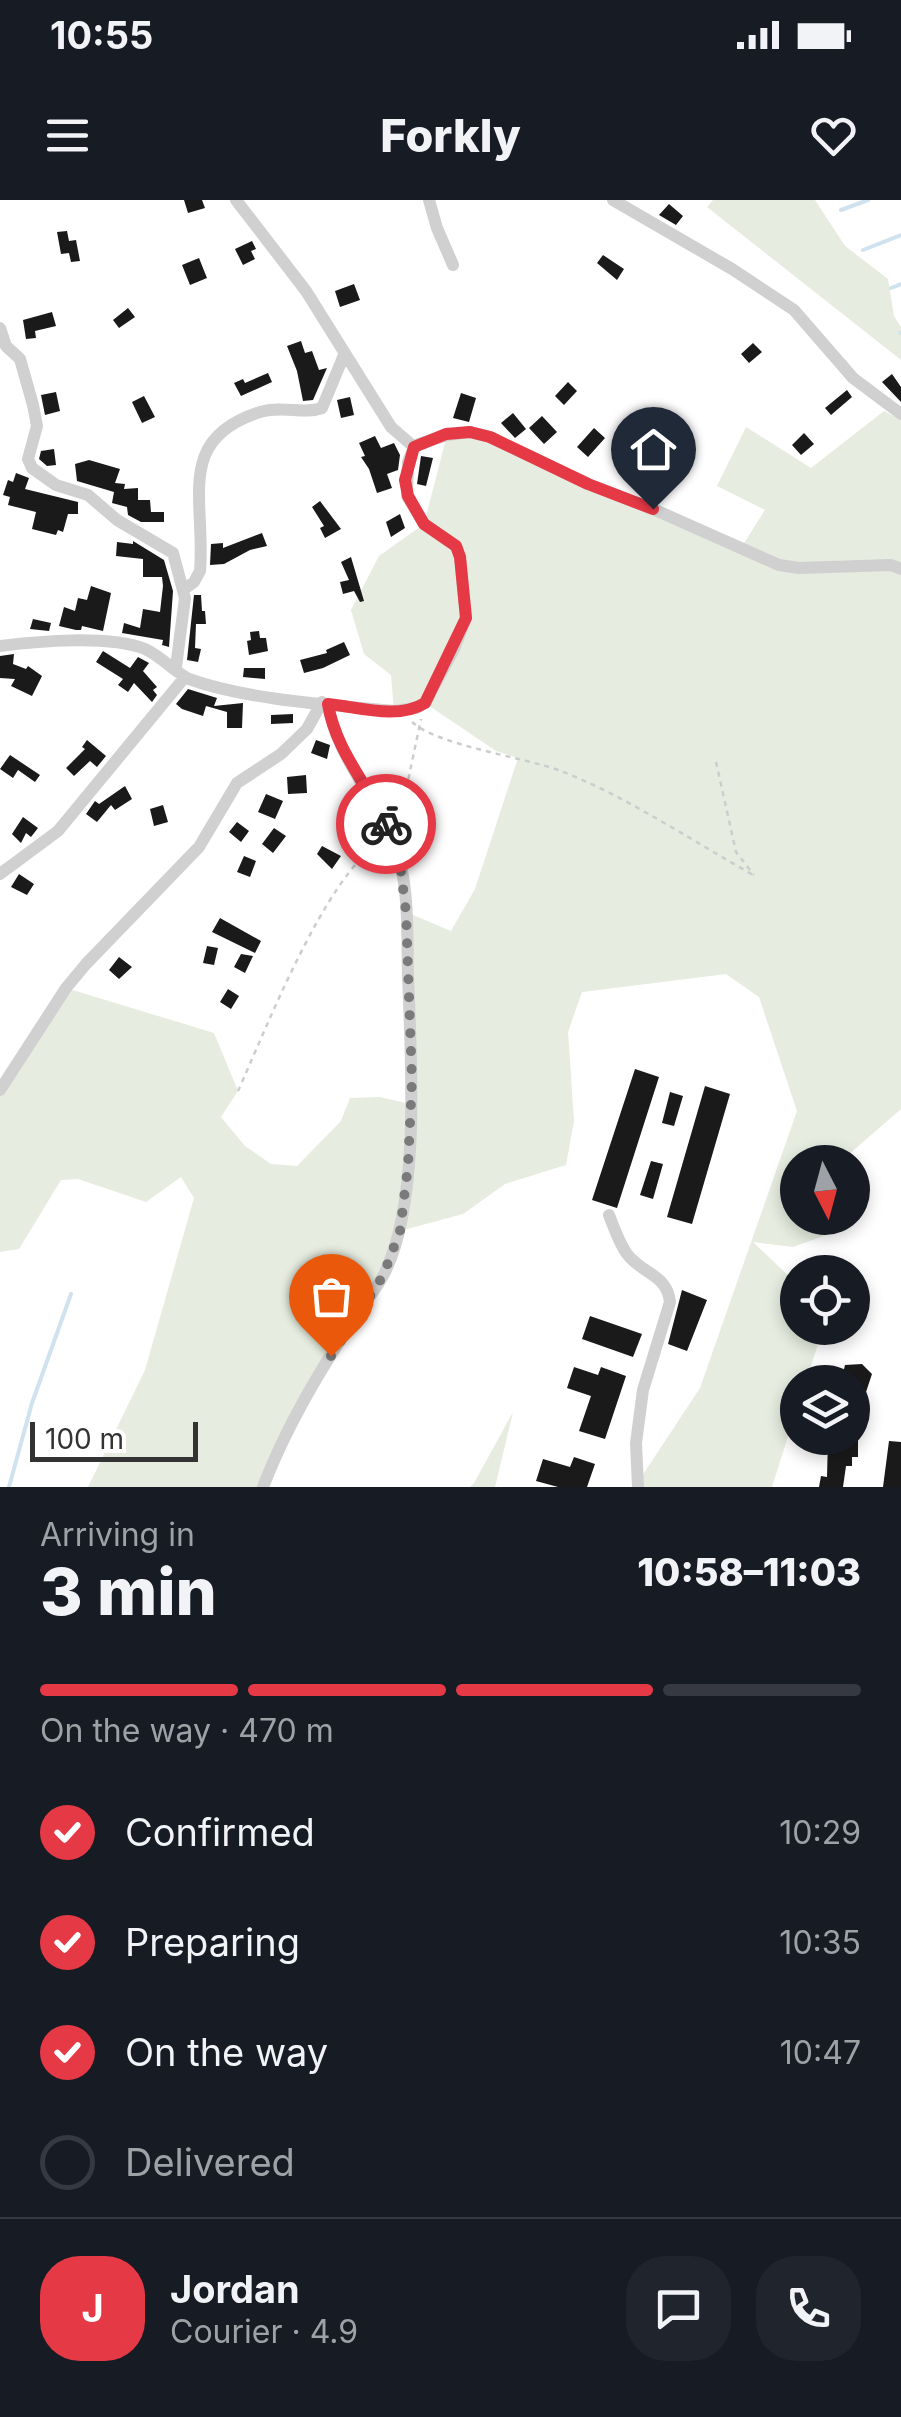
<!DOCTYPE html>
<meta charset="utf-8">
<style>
:root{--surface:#171b24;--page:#20242c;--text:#f1f3f6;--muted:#9ea1a6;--line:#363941;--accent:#e63946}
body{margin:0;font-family:Inter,sans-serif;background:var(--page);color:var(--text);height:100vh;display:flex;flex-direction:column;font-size:38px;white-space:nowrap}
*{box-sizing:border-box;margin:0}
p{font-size:32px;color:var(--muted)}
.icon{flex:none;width:55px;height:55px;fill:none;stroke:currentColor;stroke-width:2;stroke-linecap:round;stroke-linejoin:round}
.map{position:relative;height:1287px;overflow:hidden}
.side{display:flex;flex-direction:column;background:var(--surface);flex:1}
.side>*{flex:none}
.needle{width:65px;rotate:174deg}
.fabs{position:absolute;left:780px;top:945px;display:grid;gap:20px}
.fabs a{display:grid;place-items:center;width:90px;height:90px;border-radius:50%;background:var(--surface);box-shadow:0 5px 15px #0003;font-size:50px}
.scale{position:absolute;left:30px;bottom:25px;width:168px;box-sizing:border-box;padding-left:10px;border:5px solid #333;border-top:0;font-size:28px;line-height:35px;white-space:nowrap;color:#333;-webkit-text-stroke:8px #fff;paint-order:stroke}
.pin{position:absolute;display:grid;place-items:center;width:85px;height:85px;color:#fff;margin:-102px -42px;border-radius:50% 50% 50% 0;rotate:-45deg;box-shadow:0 0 10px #0007}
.pin .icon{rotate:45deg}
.courier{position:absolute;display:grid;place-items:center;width:100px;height:100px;margin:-50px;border:8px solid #e63946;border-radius:50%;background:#fff;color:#222;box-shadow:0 2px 12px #0007}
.overview em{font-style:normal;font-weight:800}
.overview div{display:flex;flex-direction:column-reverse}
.overview{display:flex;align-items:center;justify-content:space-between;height:170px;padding:0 40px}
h1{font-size:65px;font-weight:800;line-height:75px}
.bar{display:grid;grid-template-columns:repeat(4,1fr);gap:15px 10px;align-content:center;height:120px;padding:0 40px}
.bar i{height:12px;border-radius:8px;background:var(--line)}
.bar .current{background:var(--accent)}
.bar p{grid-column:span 4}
.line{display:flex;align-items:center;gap:25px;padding:0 40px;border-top:2px solid var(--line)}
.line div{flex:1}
.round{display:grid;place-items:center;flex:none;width:105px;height:105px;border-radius:40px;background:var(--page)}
ol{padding:0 40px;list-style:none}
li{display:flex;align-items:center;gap:30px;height:110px}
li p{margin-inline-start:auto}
li .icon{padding:10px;border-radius:50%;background:var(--accent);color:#fff;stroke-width:4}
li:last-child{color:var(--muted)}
li i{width:55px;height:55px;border:5px solid var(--line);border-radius:50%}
.status{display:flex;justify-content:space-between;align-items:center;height:70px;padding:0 50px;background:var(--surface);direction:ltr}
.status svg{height:28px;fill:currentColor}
header{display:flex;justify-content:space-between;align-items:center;height:130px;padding:0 40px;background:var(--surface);font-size:45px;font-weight:800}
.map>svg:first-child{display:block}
.green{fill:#e6ecdf}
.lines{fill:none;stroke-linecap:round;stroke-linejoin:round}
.stream{stroke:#cfe2ee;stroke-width:4}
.building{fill:#1a1a1a}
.path{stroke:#cdcdcd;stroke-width:2.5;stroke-dasharray:5 5;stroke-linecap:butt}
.minor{stroke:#d0d0d0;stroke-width:12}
.done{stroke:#7a7a7a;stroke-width:10;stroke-dasharray:0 18}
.route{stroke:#e63946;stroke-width:12}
</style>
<div class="status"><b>10:55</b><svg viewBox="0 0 49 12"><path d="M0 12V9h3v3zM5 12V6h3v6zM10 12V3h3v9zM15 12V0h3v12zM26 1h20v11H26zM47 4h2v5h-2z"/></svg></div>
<header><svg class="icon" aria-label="menu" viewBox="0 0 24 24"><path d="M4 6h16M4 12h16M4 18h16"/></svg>Forkly<svg class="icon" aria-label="heart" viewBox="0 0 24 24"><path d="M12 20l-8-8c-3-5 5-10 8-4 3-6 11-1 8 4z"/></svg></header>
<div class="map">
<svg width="901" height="1287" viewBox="0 0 901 1287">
<rect width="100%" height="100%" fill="#fff"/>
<path class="green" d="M713 0H815L845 46 888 79 894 116 901 127V160L707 7Z
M884 211 901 220V909L847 956 849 962H798V1018H848L843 1029 793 1047 753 1042 797 1084 798 1128H823L806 1182H798L797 1208 772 1287H638L640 1279 700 1188 797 911 759 797 726 774 582 792 568 832 574 921 566 965 505 984 463 1014 400 1031 263 1287H88L145 1170 194 998 181 977 146 1002 78 979 61 980 19 1049 0 1052V890L66 788 214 833 238 891 221 917 245 946 271 964 297 966 341 921 350 898 380 897 410 904 406 712 451 731 475 689 518 558 496 551 425 503 394 511 391 475 364 454 351 410 379 356 424 324 447 235 470 232 741 348 765 310 717 286 746 227 811 268Z
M513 1212 495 1287H470L474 1283Z"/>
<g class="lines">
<path class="stream" d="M841 10 868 0
M863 50 901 35
M891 88 901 84
M900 133H901
M9 1287 32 1203 71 1094"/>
</g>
<path class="building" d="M184 0H202L205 8 188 13Z
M669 4 683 16 676 25 659 15Z
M67 31 69 41 76 40 80 61 71 62 69 53 61 54 57 32Z
M252 41 256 49 251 51 255 59 243 65 235 49Z
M603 55 624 69 617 80 597 63Z
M199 58 207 78 190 85 182 65Z
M354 84 360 100 340 107 335 91Z
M128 108 135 117 119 128 113 120Z
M52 112 56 126 35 131 36 138 26 139 23 120Z
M301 141 305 153 312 151 319 170 327 168 313 200 303 201 297 171 287 146Z
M753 143 762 152 749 163 741 154Z
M268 173 272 182 241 196 234 183 243 179 245 183Z
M892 174 901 187V202L882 182Z
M568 182 577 191 564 205 555 196Z
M847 190 852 197 831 215 825 208Z
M56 192 60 211 45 215 41 195Z
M461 193 476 198 469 222 453 218Z
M144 196 155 217 142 223 132 202Z
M350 197 354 215 341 218 337 200Z
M513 213 526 229 515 238 501 223Z
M542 216 557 232 544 244 529 228Z
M594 228 605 238 588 257 577 247Z
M804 233 814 244 801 255 792 245Z
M375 236 381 248 394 243 400 255 398 270 387 274 392 288 377 293 369 269 361 257 365 256 359 243Z
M673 238 678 242 686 238 688 244 685 248 692 254 682 266 663 251Z
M54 249 56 265 47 266 39 259 41 251Z
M421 256 433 258 426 286 417 284Z
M89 260 120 269 115 283 125 284 124 289 138 288V300H150L151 312H164V322H141L128 315 127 307 112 303 114 292 77 281 75 264Z
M16 273 29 278 25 289 78 302V314H68L63 332 58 330 56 335 32 329 36 312 8 305 10 297 3 295 8 280 13 282Z
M320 301 341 329 325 338 320 328 324 326 312 307Z
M400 314 405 328 391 337 386 322Z
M262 333 267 346 250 350 224 364 210 365 211 344 223 343V348Z
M133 341 164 360 173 391 169 447 162 445 163 440 122 433 124 423 140 428 143 409 160 412 163 386 162 377H143V359L116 356 117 342 133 344Z
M351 357 364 401 360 402 354 391 343 394 340 382 349 380 341 362Z
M91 386 111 393 103 431 82 426 81 430H76L59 426 64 407 75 411 78 398 87 400Z
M194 395H201L202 411H205L206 424H196L195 448 201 449 198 462 187 460Z
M33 419 51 423 49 431 30 429Z
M259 431 260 438H266L268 451 249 455 247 441 251 440 250 432Z
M344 442 350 455 323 468 304 473 300 460 327 453 326 450Z
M103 451 130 468 138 457 149 463 143 471 157 487 153 490 157 495 152 502 134 483 128 492 118 485 123 479 96 462Z
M14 454 13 464 26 469 28 466 42 476 32 496 11 486 15 479 0 478V456Z
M244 468H265V479L243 477Z
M188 489 217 498 214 506 243 503 242 528H227V512L206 506 203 516 182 509 176 504Z
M293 514V523L271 524V515Z
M87 540 106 556 97 567 90 561 74 576 66 568 85 549 82 547Z
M316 540 330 545 327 559 311 553Z
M10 555 40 575 35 582 18 570 13 578 0 569Z
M306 575 307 593 288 594 287 577Z
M125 586 132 599 115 610 111 605 97 622 86 614 95 601 99 604Z
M266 594 283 601 275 619 258 612Z
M163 605 168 622 154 626 150 609Z
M23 617 38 628 31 637 26 633 21 643 12 634Z
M237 622 249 631 241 642 229 632Z
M274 628 286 636 273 653 262 644Z
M322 646 341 656 332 669 317 654Z
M244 656 256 661 250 677 237 672Z
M19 674 34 684 27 695 11 687Z
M220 718 261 741 255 753 212 732Z
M207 746 218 748 214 765 203 763Z
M241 754 253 756 245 773 234 767Z
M119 757 132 767 119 779 109 770Z
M228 789 239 796 231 809 220 802Z
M635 869 659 877 617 1008 592 1000Z
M705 886 730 894 692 1024 667 1017Z
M670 892 683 896 674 926 662 923Z
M651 961 663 964 653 999 640 995Z
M682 1090 707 1100 687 1151 668 1144Z
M590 1116 642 1134 633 1157 582 1139Z
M862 1164 872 1174 864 1198 852 1195V1182H841L845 1165Z
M574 1167 598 1175 601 1167 626 1176 605 1239 579 1231 591 1196 567 1188Z
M828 1238H858V1257H852V1266H846L843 1287H819L821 1276 827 1277Z
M889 1241 901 1242V1287H883Z
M574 1257 595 1264 587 1287H558L536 1281 543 1259 570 1267Z"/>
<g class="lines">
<path class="path" d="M412 522C437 545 522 557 558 570 621 593 694 642 755 676
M716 562 736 652 754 675
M398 628 421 519
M238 891C266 829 325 677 380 642"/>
<path class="minor" d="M236 0 306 91 391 227 414 247
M429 0 437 28 453 65
M613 0 732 69 794 110 853 178 901 214
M0 128 6 146 20 159 33 205 37 226 28 259 32 268 56 285 88 295 117 320 173 353 185 398 176 467
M183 390 194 382 200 371C206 301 174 239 260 212 284 205 303 215 322 208L344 155
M0 446C39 441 109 435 145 449 161 456 177 474 189 479 247 500 332 505 394 511L416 508 425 503 454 449 466 418 460 357 456 346 424 324 407 296 408 262 414 247 419 244 447 235 470 232 490 237 588 284 653 309 779 365 799 368 891 365 901 369
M0 674 58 631 185 477
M0 890 66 788 86 764 199 647 237 583 281 554 307 529 322 502
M609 1015C614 1028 619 1043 627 1054 642 1074 667 1074 670 1102L643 1190 636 1243 638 1287
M263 1287C286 1227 318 1174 353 1120 363 1105 375 1091 383 1076 421 1005 411 857 408 776 407 739 409 698 400 662 385 606 337 562 328 504"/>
</g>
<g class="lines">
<path class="done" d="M331 1156 383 1076 400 1031 408 966 412 880 406 712 400 664 386 624"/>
<path class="route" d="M386 624C367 584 335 549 328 504 358 507 398 520 425 503L466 418 460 357 456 346 424 324 408 296 405 280 414 247 446 234 470 232 490 237 588 284 653 309"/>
</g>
</svg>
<div class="fabs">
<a><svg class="needle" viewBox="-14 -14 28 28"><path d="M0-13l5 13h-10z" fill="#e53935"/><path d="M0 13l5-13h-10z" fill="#9ea1a6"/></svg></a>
<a><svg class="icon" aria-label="locate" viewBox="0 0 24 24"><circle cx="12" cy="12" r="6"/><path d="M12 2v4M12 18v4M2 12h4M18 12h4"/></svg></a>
<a><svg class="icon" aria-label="layers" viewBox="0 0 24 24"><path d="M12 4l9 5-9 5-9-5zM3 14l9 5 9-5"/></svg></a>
</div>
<div class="scale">100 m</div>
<div class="pin" style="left:331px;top:1156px;background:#ea580c"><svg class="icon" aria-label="bag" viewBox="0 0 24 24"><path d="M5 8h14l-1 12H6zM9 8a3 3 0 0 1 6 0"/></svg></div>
<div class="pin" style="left:653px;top:309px;background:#1f2937"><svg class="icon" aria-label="home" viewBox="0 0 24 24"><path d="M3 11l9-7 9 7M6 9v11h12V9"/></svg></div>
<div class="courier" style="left:386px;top:624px"><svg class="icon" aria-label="bike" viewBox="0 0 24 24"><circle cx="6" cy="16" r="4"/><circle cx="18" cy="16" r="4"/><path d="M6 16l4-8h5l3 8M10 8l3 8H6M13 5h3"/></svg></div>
</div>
<section class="side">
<div class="overview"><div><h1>3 min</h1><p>Arriving in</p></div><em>10:58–11:03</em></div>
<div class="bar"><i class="current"></i><i class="current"></i><i class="current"></i><i></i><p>On the way · 470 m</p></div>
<ol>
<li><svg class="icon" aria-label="check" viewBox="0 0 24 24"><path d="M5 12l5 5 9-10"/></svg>Confirmed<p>10:29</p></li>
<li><svg class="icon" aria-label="check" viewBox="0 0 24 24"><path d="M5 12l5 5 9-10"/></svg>Preparing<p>10:35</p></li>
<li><svg class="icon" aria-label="check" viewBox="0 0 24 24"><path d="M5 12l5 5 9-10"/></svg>On the way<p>10:47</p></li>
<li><i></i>Delivered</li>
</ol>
<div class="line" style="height:180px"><b class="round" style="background:var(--accent);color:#fff">J</b><div><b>Jordan</b><p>Courier · 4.9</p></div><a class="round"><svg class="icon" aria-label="chat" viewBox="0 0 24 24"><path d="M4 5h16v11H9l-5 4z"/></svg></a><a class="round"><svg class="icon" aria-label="phone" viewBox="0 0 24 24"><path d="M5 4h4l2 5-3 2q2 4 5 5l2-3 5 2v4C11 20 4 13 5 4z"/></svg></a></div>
</section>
